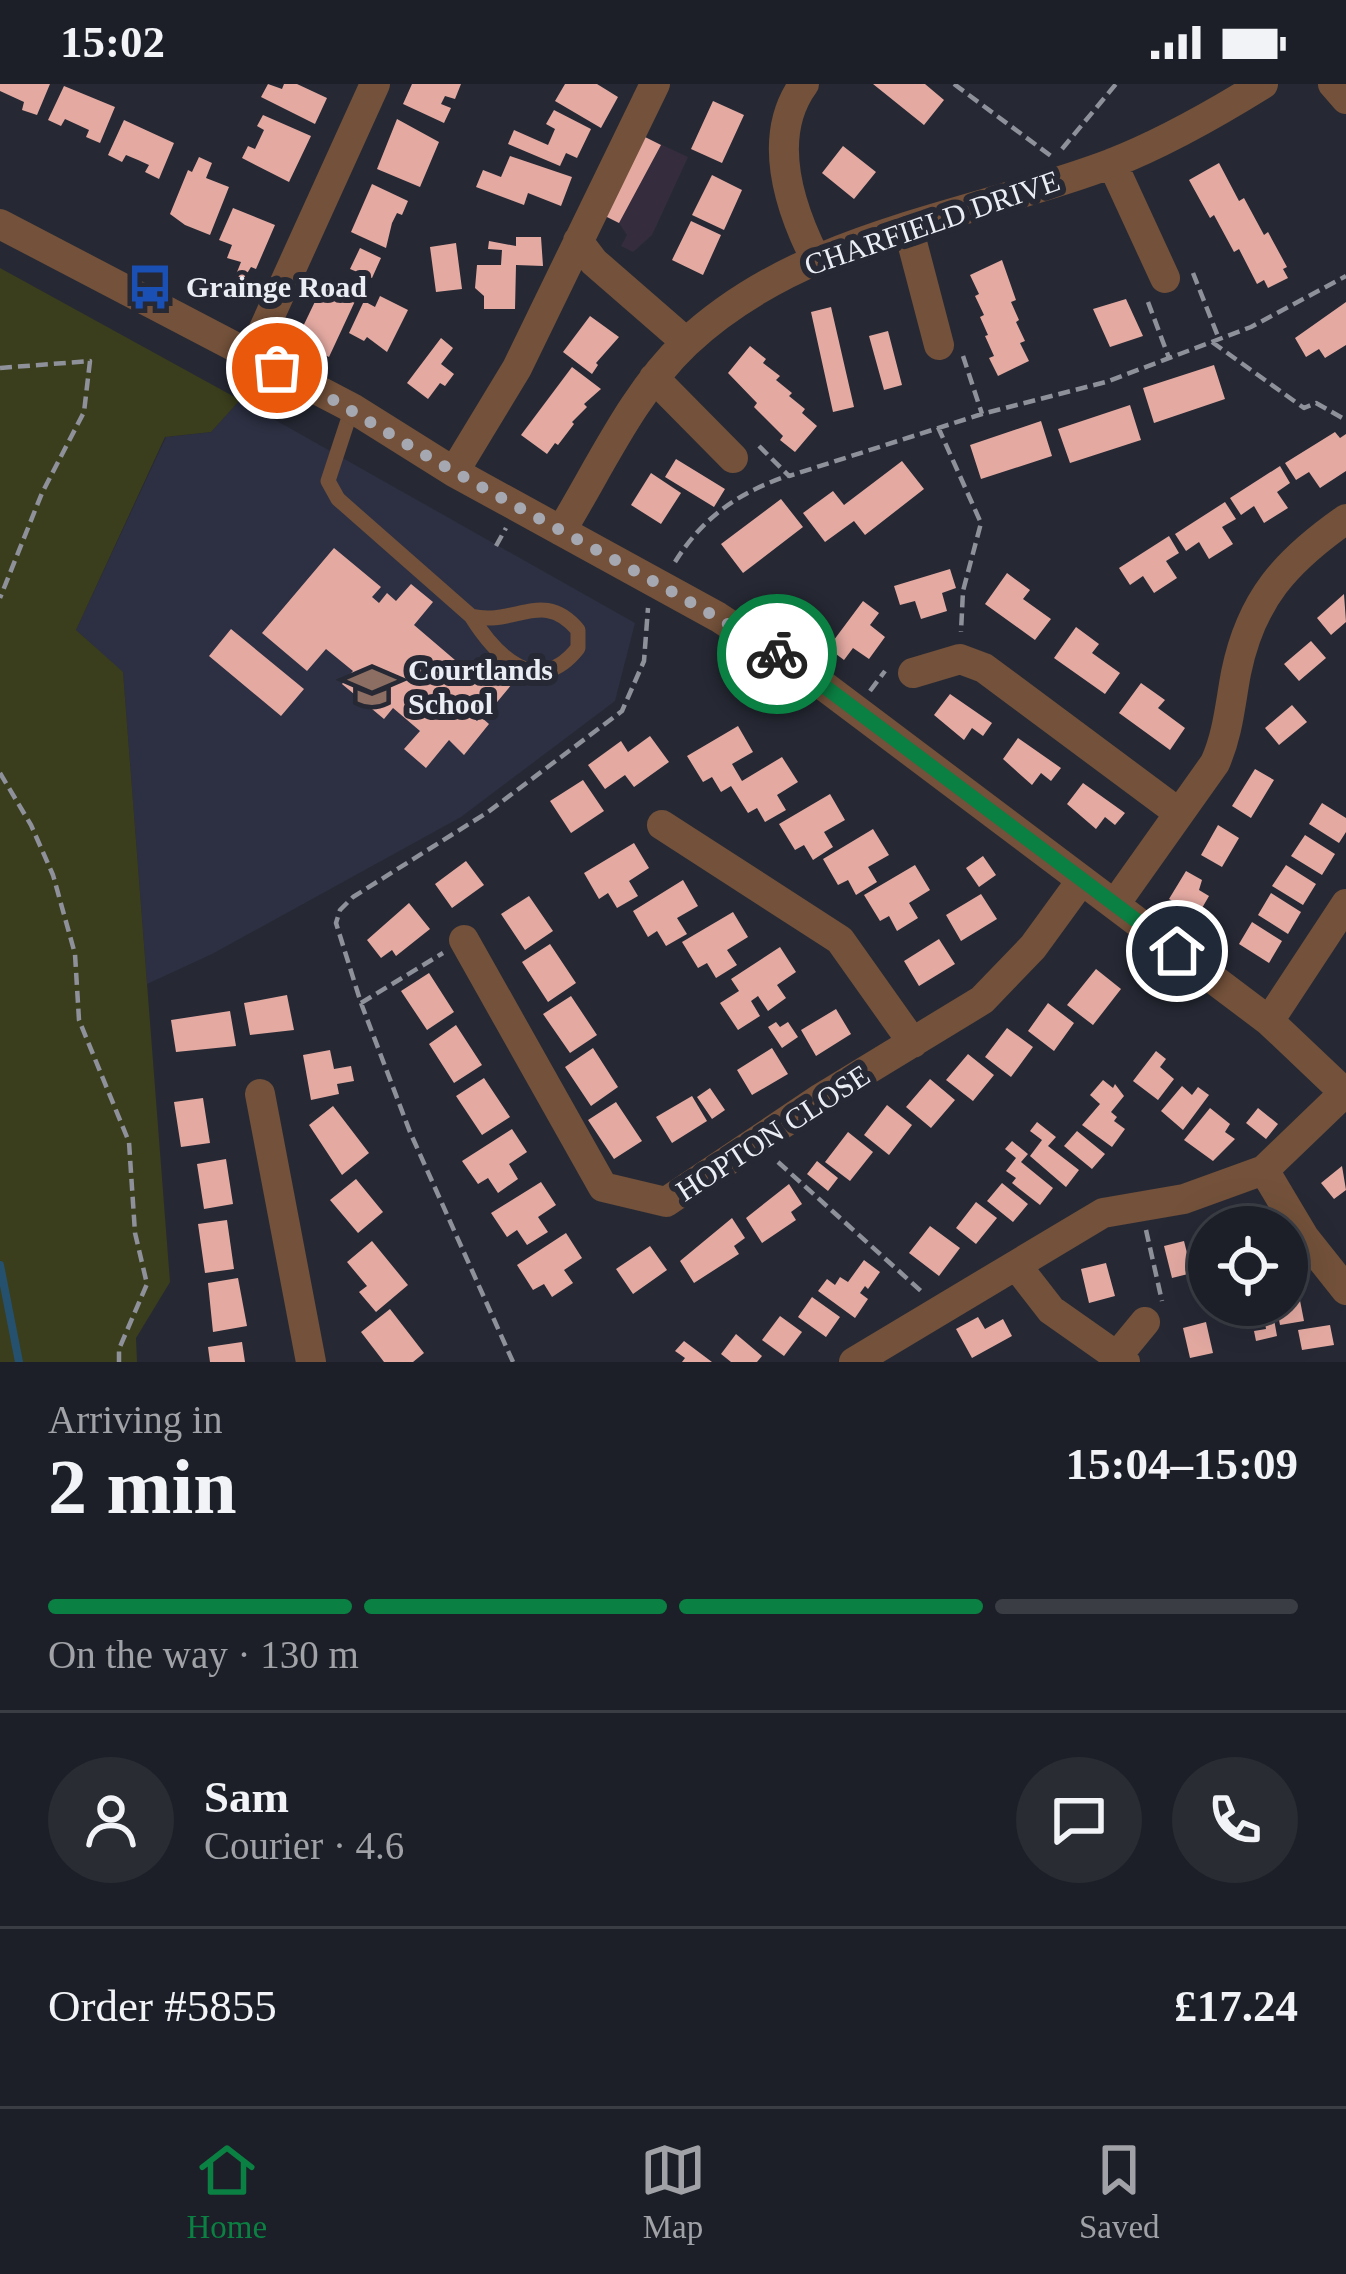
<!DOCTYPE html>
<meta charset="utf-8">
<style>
:root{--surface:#1c1f27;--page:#292c33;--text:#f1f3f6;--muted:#a0a2a7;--line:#3a3d44;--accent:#0b8043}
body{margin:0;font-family:"Times New Roman",serif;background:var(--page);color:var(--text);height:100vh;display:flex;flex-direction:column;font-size:45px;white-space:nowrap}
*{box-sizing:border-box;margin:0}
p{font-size:39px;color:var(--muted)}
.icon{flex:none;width:66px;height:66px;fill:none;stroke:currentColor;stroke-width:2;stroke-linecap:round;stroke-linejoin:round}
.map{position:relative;height:1278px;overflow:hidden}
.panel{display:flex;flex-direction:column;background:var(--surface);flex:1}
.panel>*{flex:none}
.buttons{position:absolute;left:1188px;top:1122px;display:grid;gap:24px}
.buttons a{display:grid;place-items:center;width:120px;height:120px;border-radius:50%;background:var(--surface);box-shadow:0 12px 48px #0002,0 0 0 3px var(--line);font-size:60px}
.pin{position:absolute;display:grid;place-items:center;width:102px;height:102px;color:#fff;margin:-51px;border:6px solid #fff;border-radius:50%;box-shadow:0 3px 12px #0007}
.courier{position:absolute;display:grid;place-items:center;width:120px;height:120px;margin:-60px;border:9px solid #0b8043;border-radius:50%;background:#fff;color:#222;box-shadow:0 3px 15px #0007}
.headline em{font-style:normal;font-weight:700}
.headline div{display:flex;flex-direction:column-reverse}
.headline{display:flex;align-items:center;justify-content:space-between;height:204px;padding:0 48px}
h1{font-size:78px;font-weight:700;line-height:90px}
.bar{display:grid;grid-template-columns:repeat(4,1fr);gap:18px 12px;align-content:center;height:144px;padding:0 48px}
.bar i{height:15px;border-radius:9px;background:var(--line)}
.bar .on{background:var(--accent)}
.bar p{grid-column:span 4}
.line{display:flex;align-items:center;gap:30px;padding:0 48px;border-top:3px solid var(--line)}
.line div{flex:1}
.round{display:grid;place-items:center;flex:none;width:126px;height:126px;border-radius:63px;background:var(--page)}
.status{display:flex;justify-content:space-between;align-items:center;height:84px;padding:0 60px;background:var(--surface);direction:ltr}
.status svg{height:33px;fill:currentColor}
.tab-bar{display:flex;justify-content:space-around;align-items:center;height:168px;border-top:3px solid var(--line);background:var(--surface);font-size:33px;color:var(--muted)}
.tab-bar a{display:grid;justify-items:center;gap:6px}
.tab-bar .on{color:var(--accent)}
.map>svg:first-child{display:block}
.industrial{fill:#352d3d}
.built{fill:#2c3042}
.green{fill:#3a3e1c}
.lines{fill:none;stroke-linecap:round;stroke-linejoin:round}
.stream{stroke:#25516f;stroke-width:8}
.building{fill:#e4aaa2}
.path{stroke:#8e909a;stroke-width:4.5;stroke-dasharray:12 6;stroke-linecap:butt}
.lane{stroke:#73513a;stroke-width:15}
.street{stroke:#73513a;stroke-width:30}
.done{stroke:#a6a8b1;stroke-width:12;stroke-dasharray:0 21.6}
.route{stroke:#0b8043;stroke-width:15}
.labels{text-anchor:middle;stroke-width:12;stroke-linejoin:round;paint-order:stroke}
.street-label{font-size:30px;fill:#ebedf5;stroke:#262934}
.poi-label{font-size:30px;font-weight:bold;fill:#ebedf5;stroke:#262934;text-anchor:start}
</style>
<div class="status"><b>15:02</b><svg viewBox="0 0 49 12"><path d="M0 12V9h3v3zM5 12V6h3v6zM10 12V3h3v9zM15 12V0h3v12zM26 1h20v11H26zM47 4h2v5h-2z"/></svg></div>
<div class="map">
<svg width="1346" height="1278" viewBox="0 0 1346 1278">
<rect width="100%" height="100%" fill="#262934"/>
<path class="industrial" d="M643 52 688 73 652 151 633 168 621 162 627 151 619 139 601 130Z"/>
<path class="built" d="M240 316 635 539 615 617 461 733 212 870 147 900 123 589 76 546 166 353 211 348Z"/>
<path class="green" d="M0 184 240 316 211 348 165 353 76 546 123 588 170 1198 136 1254 137 1278H0Z"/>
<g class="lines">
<path class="stream" d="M0 1181 19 1278"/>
</g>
<path class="building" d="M0 0H50L37 31 22 26 24 18 0 7Z
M268 0 282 5 284 0H297L327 14 315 40 261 13Z
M412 0H461L455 15 445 12 441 20 451 24 444 39 403 20Z
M565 0H597L618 13 601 44 555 17Z
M873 0H925L944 16 924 41Z
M64 2 115 23 100 59 86 53 89 46 65 35 61 42 48 36Z
M713 17 744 31 722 79 691 65Z
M554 26 591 45 577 74 566 69 560 82 508 60 514 46 548 61 555 45 546 40Z
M263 31 311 52 289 98 242 74 248 62 255 65 264 46 257 42Z
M397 35 439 58 420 103 377 85Z
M124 36 174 59 159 95 145 88 149 81 138 76 126 71 122 78 108 71Z
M643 52 661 61 619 139 601 130Z
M843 62 876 88 854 115 822 89Z
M510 72 572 93 561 122 528 109 524 121 476 103 483 86 501 93Z
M199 73 212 79 206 94 229 103 210 151 185 141 170 130 188 86 192 88Z
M1219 79 1239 117 1244 114 1264 151 1268 148 1287 183 1283 185 1288 194 1268 204 1264 196 1257 200 1239 165 1234 168 1214 131 1210 134 1189 96Z
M712 91 742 106 724 146 692 131Z
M372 100 408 117 402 131 397 129 392 139 386 164 351 148Z
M233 124 275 141 256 185 251 183 241 199 235 193 241 178 227 174 232 161 219 156Z
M691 137 721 151 703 191 672 176Z
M516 153H541L543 182 516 181 515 225H484V212L475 204 477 181H501L502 166 488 165 489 157 516 162Z
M456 159 462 205 436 208 430 163Z
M360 164 381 174 372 194 350 185Z
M1002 176 1016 216 1011 218 1019 236 1016 238 1025 257 1020 259 1029 277 998 292 989 274 994 272 985 252 988 251 980 233 984 231 975 212 979 210 970 191Z
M323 201 356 215 329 273 296 257Z
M380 212 408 226 387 268 367 253 364 257 349 249 364 217 375 223Z
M1126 215 1143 252 1110 263 1093 225Z
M1346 218V261L1325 274 1319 265 1306 273 1295 254Z
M831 223 854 323 833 328 811 228Z
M590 232 619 253 596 279 598 281 592 290 563 268Z
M888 247 902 301 884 306 869 252Z
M441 254 453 264 441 280 454 290 445 302 440 299 428 315 407 299Z
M750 262 766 275 763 279 780 292 776 296 792 309 789 312 805 325 802 329 817 342 795 368 780 356 783 352 754 323 757 319 728 289Z
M1214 281 1225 315 1154 339 1143 304Z
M572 283 601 305 584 320 587 323 572 338 574 340 558 361 555 359 547 370 521 351Z
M1130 321 1141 356 1070 379 1058 345Z
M1041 337 1052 372 981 395 970 361Z
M1335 348 1340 354 1346 350V387L1320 404 1309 388 1296 396 1285 379Z
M676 375 725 405 714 423 665 393Z
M902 377 924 405 865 451 854 437 825 458 803 429 833 407 844 421Z
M1280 382 1290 399 1277 408 1288 424 1264 439 1254 422 1241 431 1230 414Z
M651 389 681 409 661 440 631 421Z
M781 415 803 443 743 489 721 460Z
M1225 418 1236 435 1222 443 1233 460 1209 475 1199 458 1186 467 1175 450Z
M1169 452 1179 469 1166 477 1177 494 1154 509 1143 492 1130 501 1119 484Z
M334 464 381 503 372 513 379 519 387 509 396 517 411 500 433 518 414 541 469 588 481 574 512 600 493 623 484 615 475 627 465 618 461 624 477 637 481 633 489 640 464 671 449 656 426 684 404 665 420 647 393 624 384 635 342 600 353 587 326 565 307 587 262 549Z
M950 485 956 504 942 509 947 527 921 535 915 517 900 521 894 502Z
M1007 489 1030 506 1023 515 1051 535 1035 556 985 520Z
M1344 510 1346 538 1331 551 1317 534Z
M863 517 879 529 870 541 885 553 869 575 853 564 844 576 828 564Z
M1076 543 1099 560 1092 569 1120 589 1105 610 1054 574Z
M231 545 304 605 281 632 209 572Z
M1311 557 1326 574 1299 597 1284 580Z
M1141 599 1165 616 1158 624 1185 644 1170 666 1119 629Z
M950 610 992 639 983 652 972 644 964 656 934 631Z
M1292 621 1307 638 1279 661 1265 644Z
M738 642 753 668 732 680 742 697 782 673 798 698 777 711 786 726 765 738 757 724 748 729 731 702 721 708 712 693 703 698 687 672Z
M650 652 669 678 634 703 625 691 605 705 588 681 621 657 628 668Z
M1018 654 1061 684 1051 697 1041 689 1032 701 1003 675Z
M1255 685 1274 696 1251 734 1232 722Z
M583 696 604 727 571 749 550 717Z
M1083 699 1125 729 1115 741 1105 733 1096 745 1067 720Z
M830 710 845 736 824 748 833 763 813 776 804 761 795 766 779 740Z
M1322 719 1346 734V748L1339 759 1309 740Z
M1218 741 1239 754 1222 783 1201 771Z
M873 745 889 771 868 783 877 798 856 811 848 796 838 801 823 775Z
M1305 751 1335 770 1322 791 1291 772Z
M634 759 649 784 629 797 638 812 617 824 608 809 599 815 584 789Z
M983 772 996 791 979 803 966 784Z
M466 777 484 801 452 824 435 800Z
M915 781 930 806 909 819 918 834 897 847 889 832 880 837 864 811Z
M1286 781 1316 800 1303 821 1272 802Z
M1186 787 1202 796 1199 806 1209 812 1198 831 1169 815Z
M683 796 698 822 677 834 687 850 666 862 657 847 648 853 633 827Z
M1271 809 1301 828 1288 850 1258 831Z
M981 810 997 835 961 857 946 831Z
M529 812 553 847 525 866 501 830Z
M409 819 430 845 396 872 392 866 381 874 367 856Z
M733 828 748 853 727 866 737 881 716 894 707 879 698 884 682 858Z
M1252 838 1282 857 1269 879 1239 860Z
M939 855 955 880 919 902 904 877Z
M550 860 576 899 548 918 522 878Z
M780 863 796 888 777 901 786 914 768 927 758 912 751 917 760 932 738 946 720 919 739 907 731 895Z
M1096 885 1121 905 1093 941 1067 921Z
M429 889 454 928 427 946 401 907Z
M287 911 294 946 250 951 244 919Z
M571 912 597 951 570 969 543 930Z
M1048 919 1074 939 1054 967 1028 947Z
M836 925 851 950 816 972 801 946Z
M230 927 236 962 176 968 171 936Z
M776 938 780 943 788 938 798 953 782 964 768 943Z
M456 941 482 981 454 999 429 960Z
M1007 944 1033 963 1011 993 985 973Z
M593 964 618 1003 591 1022 565 983Z
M772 964 788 990 752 1011 737 986Z
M330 966 334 985 351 982 354 997 337 1000 339 1010 311 1016 303 971Z
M1156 967 1166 975 1160 983 1174 995 1158 1016 1133 997Z
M968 970 994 991 973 1017 946 996Z
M484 994 510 1033 482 1051 456 1012Z
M930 995 955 1016 931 1044 906 1023Z
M1103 996 1113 1004 1115 1000 1124 1012 1111 1028 1117 1033 1114 1037 1125 1045 1112 1063 1082 1041 1100 1020 1090 1011Z
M1182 1002 1192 1011 1198 1003 1209 1011 1183 1046 1161 1027Z
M710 1004 725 1026 712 1035 697 1013Z
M692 1012 707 1037 672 1059 656 1033Z
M203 1014 210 1059 181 1063 174 1018Z
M616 1018 642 1057 614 1075 588 1036Z
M887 1021 912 1041 889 1071 864 1051Z
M333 1022 369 1069 342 1091 309 1041Z
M1210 1024 1230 1040 1225 1048 1235 1055 1213 1077 1184 1056Z
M1258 1024 1278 1040 1266 1055 1246 1039Z
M1037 1038 1056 1053 1048 1062 1079 1086 1066 1103 1030 1072 1042 1056 1030 1047Z
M512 1045 527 1068 509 1080 518 1095 498 1109 488 1094 478 1100 462 1077Z
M1077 1047 1105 1070 1092 1085 1064 1062Z
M848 1048 873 1068 850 1097 825 1078Z
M1012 1057 1028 1070 1021 1078 1053 1104 1040 1121 1012 1099 1016 1094 1006 1087 1016 1074 1005 1065Z
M226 1075 233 1120 204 1125 197 1080Z
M817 1077 838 1094 828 1107 807 1090Z
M1342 1082 1346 1106 1334 1115 1321 1099Z
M356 1095 383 1128 358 1149 330 1116Z
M541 1098 556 1121 538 1133 548 1148 527 1161 517 1146 507 1153 491 1129Z
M1002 1099 1028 1120 1013 1138 987 1117Z
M789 1100 802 1120 791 1128 796 1136 762 1159 746 1134Z
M976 1118 997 1134 976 1160 956 1144Z
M732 1134 745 1154 734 1162 739 1170 694 1199 680 1177Z
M227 1136 234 1185 205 1189 198 1140Z
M930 1142 960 1164 939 1192 909 1169Z
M566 1149 582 1174 564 1186 573 1199 552 1213 544 1200 533 1206 517 1181Z
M1209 1151V1184L1201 1186 1194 1154Z
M372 1157 408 1201 376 1228 359 1208 367 1202 347 1178Z
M1184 1157 1192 1189 1172 1194 1164 1162Z
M650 1162 667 1186 633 1210 616 1185Z
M864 1176 880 1188 868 1205 865 1202 860 1209 868 1215 855 1234 818 1207 827 1195 835 1201 840 1193 848 1198Z
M1106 1179 1115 1212 1089 1219 1081 1185Z
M238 1194 247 1242 213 1248 208 1199Z
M1296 1196 1304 1237 1280 1241 1276 1221H1287V1198Z
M812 1213 840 1233 826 1253 798 1233Z
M1272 1224 1277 1252 1256 1257 1254 1247 1266 1245 1263 1226Z
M390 1225 424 1269 413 1278H384L361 1248Z
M780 1232 802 1248 784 1272 762 1256Z
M978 1233 985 1245 1003 1235 1012 1252 972 1274 956 1245Z
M1206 1238 1213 1269 1190 1274 1183 1244Z
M1330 1241 1334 1261 1302 1266 1298 1246Z
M736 1250 762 1272 757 1278H731L721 1270Z
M684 1257 712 1278H682L685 1274 675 1267Z
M242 1258 245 1278H210L208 1263Z"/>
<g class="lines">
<path class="path" d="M954 0 1051 72
M1062 65 1116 0
M1193 189 1219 255
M1148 218 1169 274
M1212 258 1304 324 1316 319 1346 336
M963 272 982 330
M0 284 90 277 84 328 42 409 0 514
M938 343 981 439 963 507 961 548
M759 362 789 392 982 330 1106 298 1251 243 1346 192
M496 462 506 444
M675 478C703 433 738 409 787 392
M870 607 885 587
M0 689 31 741 53 791 75 870 79 936 129 1058 135 1149 147 1200 119 1265V1278
M361 919 443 869
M778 1078 921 1207
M1146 1146 1162 1217
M513 1278 410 1048 361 919 336 839 340 826 353 813 488 728 622 627 644 577 648 524"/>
<path class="lane" d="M352 324 328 397 338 415 471 532C515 543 543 504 578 546V564C538 615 496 572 471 532"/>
<path class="street" d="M804 0C766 52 789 122 815 174
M1333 0 1346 15
M1112 79 1165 194
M0 140 352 324 454 388 718 533 820 599 1269 937 1346 1010
M908 143 939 261
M578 157 594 178 686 258
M252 271 375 0
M654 294 733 374
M454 388 517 284 655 0
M561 447C599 385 633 309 686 259 802 150 967 134 1110 80 1159 61 1218 28 1263 0
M913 589 960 575 984 584 1179 729
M662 741 840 856 913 959
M1115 820 1215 679C1228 650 1230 621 1236 589 1251 515 1286 477 1346 435
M464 856 603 1103 666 1118 821 1014 982 916 1033 863 1081 797
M1269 937 1346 820
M260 1010 311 1278
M1264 1086 1304 1153 1346 1206
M1016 1181 1051 1226 1125 1278
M1117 1272 1145 1238
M854 1278 1103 1129 1184 1115 1264 1086 1344 1009"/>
</g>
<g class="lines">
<path class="done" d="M277 284C340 318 399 357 462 392 567 451 675 506 777 570"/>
<path class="route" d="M777 570 820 599 1177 867"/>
</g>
<defs>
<g id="bus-bare" transform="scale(3.6)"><path d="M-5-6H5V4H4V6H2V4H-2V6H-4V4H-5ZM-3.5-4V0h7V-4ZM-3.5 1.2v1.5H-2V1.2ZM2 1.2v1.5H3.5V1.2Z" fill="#1a4fb4" stroke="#262934" stroke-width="2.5" paint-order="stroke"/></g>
<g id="school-bare" transform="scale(3.6)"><path d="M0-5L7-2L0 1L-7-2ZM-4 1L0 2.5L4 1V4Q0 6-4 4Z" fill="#8d6e63" stroke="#262934" stroke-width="2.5" paint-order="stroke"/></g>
</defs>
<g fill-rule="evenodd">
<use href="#bus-bare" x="150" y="203"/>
<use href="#school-bare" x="372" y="603"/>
</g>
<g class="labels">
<g class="street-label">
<text transform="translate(932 139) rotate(-19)" y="10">CHARFIELD DRIVE</text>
<text transform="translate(773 1049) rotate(-33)" y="10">HOPTON CLOSE</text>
</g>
<g class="poi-label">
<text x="186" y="213">Grainge Road</text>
<text x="408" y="596">Courtlands<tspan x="408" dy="34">School</tspan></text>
</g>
</g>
</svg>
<div class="buttons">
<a><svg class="icon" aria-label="locate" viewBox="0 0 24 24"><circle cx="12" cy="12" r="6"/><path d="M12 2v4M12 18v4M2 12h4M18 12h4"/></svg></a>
</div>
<div class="pin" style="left:277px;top:284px;background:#ea580c"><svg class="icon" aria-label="bag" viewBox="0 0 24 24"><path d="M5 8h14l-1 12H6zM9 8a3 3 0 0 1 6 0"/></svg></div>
<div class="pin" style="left:1177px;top:867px;background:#1f2937"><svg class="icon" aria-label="home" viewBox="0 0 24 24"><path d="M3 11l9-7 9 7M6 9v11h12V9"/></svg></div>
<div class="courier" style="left:777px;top:570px"><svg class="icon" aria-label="bike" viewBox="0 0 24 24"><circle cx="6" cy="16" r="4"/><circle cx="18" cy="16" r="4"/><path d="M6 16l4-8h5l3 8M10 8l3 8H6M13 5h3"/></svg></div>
</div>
<section class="panel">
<div class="headline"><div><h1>2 min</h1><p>Arriving in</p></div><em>15:04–15:09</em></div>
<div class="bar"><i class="on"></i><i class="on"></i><i class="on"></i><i></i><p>On the way · 130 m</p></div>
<div class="line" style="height:216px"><a class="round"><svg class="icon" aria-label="person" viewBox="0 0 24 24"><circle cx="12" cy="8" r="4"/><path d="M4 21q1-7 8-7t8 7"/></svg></a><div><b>Sam</b><p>Courier · 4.6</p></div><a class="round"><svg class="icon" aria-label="chat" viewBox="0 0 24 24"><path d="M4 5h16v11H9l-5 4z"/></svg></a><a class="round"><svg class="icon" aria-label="phone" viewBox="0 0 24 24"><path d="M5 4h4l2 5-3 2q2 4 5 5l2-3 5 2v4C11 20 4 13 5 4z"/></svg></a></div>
<div class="line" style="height:156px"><div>Order #5855</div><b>£17.24</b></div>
</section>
<nav class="tab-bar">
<a class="on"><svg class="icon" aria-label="home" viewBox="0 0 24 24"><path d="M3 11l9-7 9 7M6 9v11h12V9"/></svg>Home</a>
<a><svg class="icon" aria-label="map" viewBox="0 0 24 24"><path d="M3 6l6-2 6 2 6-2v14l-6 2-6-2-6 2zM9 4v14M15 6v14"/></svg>Map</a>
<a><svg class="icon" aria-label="saved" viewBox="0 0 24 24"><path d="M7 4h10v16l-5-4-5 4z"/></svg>Saved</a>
</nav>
